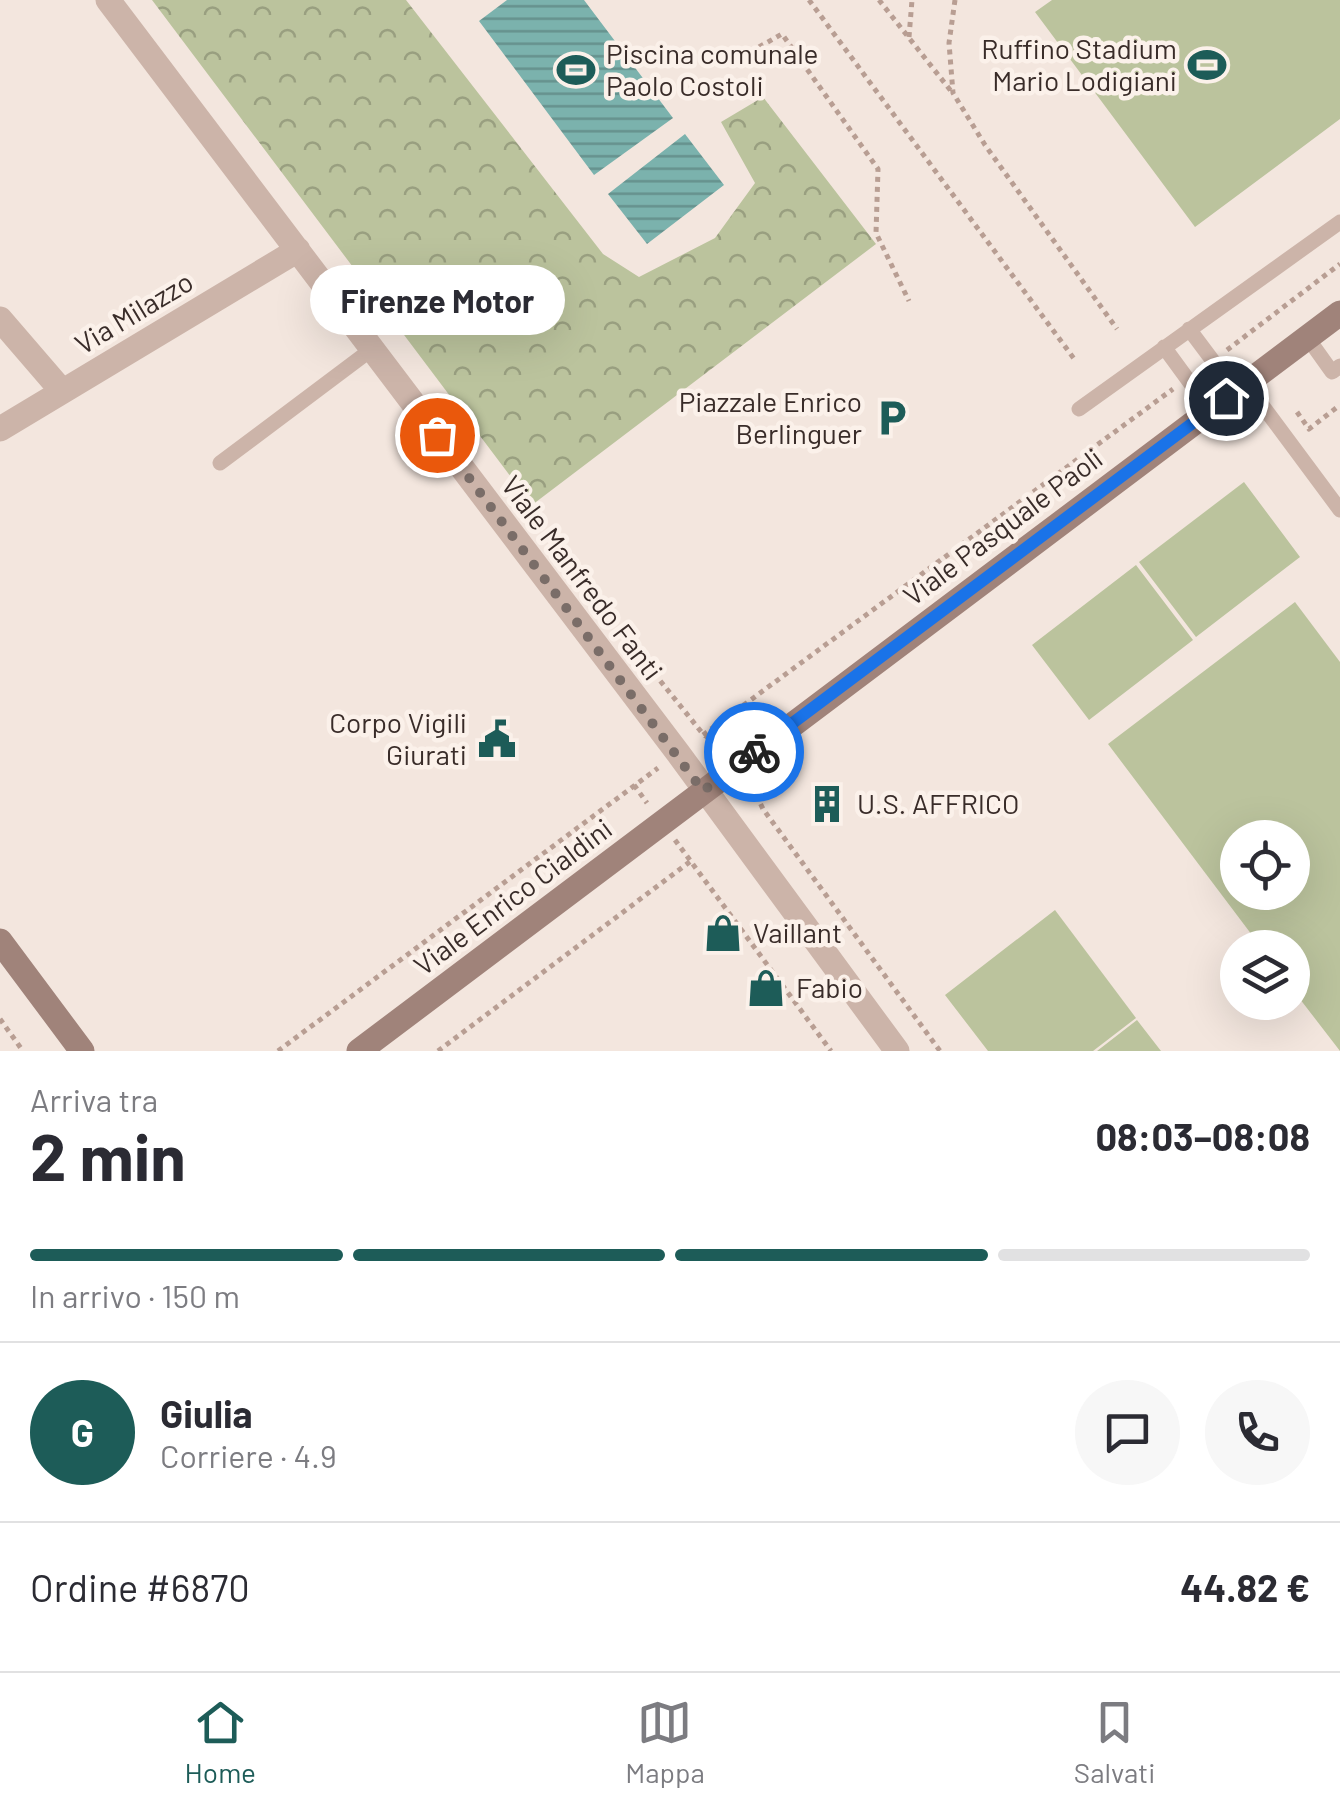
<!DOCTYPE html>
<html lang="it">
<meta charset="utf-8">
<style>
:root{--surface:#fff;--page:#f7f7f7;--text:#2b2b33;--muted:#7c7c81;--line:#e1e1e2;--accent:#1d5c58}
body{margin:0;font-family:Barlow,sans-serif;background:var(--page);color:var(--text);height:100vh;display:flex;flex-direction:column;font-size:38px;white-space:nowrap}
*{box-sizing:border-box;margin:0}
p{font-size:32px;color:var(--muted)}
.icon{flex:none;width:55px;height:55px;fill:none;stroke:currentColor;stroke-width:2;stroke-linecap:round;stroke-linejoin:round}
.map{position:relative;height:1051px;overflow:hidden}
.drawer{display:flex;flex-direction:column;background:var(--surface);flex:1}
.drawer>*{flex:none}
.buttons{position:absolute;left:1220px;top:820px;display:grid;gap:20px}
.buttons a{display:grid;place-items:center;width:90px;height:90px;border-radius:50%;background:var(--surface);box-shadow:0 10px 40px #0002;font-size:50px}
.pin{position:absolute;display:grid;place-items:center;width:85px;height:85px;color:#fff;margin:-42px;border:5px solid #fff;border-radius:50%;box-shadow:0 2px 10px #0007}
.courier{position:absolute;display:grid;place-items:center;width:100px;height:100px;margin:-50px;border:8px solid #1a73e8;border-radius:50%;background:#fff;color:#222;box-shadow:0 2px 12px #0007}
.bubble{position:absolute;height:70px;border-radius:35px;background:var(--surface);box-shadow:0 10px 40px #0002;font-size:32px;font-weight:700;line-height:70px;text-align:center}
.headline em{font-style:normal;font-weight:700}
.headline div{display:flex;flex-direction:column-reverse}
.headline{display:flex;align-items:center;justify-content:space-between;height:170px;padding:0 30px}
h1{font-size:65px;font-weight:700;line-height:75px}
.bar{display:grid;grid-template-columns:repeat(4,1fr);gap:15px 10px;align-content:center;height:120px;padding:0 30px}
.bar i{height:12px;border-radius:8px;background:var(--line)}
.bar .on{background:var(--accent)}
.bar p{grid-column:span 4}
.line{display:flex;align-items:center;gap:25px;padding:0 30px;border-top:2px solid var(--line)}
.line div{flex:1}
.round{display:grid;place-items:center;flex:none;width:105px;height:105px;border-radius:52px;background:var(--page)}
.tab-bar{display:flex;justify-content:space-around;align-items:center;height:140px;border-top:2px solid var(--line);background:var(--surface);font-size:28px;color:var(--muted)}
.tab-bar a{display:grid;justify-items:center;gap:5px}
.tab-bar .on{color:var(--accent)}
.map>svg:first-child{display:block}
.grass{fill:#bbc39d;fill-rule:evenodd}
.forest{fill:url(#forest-crowns)}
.water{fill:url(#water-rules)}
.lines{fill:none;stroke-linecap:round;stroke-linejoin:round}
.path{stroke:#b89e93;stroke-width:5;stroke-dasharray:5 5;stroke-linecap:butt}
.lane{stroke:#ccb4a9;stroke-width:15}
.street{stroke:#ccb4a9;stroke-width:25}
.secondary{stroke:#a0837a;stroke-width:25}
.done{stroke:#7a6d68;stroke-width:10;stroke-dasharray:0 18}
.route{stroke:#1a73e8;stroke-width:12}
.labels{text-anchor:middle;stroke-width:9;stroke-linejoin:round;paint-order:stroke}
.poi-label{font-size:28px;fill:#392c29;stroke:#fbf1ea;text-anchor:start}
.street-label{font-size:28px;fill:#392c29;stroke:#fbf1ea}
</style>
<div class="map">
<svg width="1340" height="1051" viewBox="0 0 1340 1051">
<defs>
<pattern id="forest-crowns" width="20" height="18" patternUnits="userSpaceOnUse" patternTransform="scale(2.5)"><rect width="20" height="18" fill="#bbc39d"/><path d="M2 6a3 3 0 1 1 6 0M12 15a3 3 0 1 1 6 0" fill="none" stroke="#999f80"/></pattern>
<pattern id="water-rules" width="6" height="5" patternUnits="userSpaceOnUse" patternTransform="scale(2.5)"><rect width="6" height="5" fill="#7bb2ad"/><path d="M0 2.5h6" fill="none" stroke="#66918d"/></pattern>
</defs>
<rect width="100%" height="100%" fill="#f3e6de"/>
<path class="grass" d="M1052 0H1340V119L1195 227 1035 12Z
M1244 482 1300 557 1196 637 1139 562Z
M1136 565 1193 640 1089 720 1032 645Z
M1295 602 1340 662V1051L1293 990 1292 948 1261 947 1108 744ZM1238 838H1292V892H1238Z
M1055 910 1136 1018 1093 1051H988L945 995Z
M1137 1020 1161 1051H1097Z"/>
<path class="forest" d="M152 0H406L603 254 639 277 715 238 755 183 721 122 763 97 876 244 532 505Z"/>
<path class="water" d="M507 0H584L673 118 594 175 479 21Z
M685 134 724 185 647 244 608 194Z"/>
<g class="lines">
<path class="path" d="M809 0 1075 360
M879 0 951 91
M955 0 949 43 953 93 985 145 1117 329
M909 37 912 0
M759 47 782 34 878 169 876 233 909 301
M1227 350 1340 264
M1297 412 1309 429 1340 405
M629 642 703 734 724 749
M703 735 1173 389
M634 785 647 803
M752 786 763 809 940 1051
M675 840 831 1051
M0 1019 23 1051
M278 1051 658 768
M438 1051 691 861"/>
<path class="lane" d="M1189 329 1213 361 1262 405 1340 510
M1307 337 1332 372 1340 366
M1164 347 1210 410
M1079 409 1340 222
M220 463 372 349"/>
<path class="street" d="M108 0 678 753 897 1051
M0 319 62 391
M0 429 298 250"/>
<path class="secondary" d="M0 941 82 1051
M359 1051 1340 313"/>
</g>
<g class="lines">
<path class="done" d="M437 435 703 791 754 752"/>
<path class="route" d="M754 752 1226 398"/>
</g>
<defs>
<g id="stadium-bare" transform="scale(3)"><path d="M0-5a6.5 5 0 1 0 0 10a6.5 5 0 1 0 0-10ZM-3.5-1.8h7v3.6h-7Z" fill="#1d5c58" stroke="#fbf1ea" stroke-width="2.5" paint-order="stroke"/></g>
<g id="parking-bare" transform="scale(3)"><path d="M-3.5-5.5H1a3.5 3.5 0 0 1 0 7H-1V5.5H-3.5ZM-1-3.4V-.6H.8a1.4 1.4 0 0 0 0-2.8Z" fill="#1d5c58" stroke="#fbf1ea" stroke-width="2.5" paint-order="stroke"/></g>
<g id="civic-bare" transform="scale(3)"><path d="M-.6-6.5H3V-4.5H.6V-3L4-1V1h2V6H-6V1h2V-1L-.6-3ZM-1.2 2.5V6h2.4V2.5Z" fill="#1d5c58" stroke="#fbf1ea" stroke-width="2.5" paint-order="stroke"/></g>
<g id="building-bare" transform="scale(3)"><path d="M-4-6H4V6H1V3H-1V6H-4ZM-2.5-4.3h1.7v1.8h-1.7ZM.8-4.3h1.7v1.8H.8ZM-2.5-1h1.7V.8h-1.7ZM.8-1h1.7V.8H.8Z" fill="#1d5c58" stroke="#fbf1ea" stroke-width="2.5" paint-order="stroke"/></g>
<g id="shop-bare" transform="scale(3)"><path d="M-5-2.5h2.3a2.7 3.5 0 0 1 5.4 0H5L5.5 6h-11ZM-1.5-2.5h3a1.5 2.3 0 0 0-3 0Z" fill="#1d5c58" stroke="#fbf1ea" stroke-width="2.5" paint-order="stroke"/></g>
</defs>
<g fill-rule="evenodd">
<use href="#stadium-bare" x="1207" y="65"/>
<use href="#stadium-bare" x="576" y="70"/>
<use href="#parking-bare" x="892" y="418"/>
<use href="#civic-bare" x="497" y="739"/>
<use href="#building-bare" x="827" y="804"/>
<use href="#shop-bare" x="723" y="933"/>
<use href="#shop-bare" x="766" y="988"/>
</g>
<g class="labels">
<g class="poi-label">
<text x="1177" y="59" text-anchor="end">Ruffino Stadium<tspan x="1177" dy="32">Mario Lodigiani</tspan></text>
<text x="606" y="64">Piscina comunale<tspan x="606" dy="32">Paolo Costoli</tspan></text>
<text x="862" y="412" text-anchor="end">Piazzale Enrico<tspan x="862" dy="32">Berlinguer</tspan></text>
<text x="467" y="733" text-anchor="end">Corpo Vigili<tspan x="467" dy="32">Giurati</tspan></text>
<text x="857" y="814">U.S. AFFRICO</text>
<text x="753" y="943">Vaillant</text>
<text x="796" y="998">Fabio</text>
</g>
<g class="street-label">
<text transform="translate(134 313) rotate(-31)" y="10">Via Milazzo</text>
<text transform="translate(1003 527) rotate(-37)" y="10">Viale Pasquale Paoli</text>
<text transform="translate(582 578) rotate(53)" y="10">Viale Manfredo Fanti</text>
<text transform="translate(513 897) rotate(-37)" y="10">Viale Enrico Cialdini</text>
</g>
</g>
</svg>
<div class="buttons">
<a><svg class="icon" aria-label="locate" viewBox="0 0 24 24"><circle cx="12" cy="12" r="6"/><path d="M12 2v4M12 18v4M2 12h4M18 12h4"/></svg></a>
<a><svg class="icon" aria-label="layers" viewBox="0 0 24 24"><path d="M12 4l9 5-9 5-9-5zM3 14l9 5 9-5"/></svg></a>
</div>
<div class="pin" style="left:437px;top:435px;background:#ea580c"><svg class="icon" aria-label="bag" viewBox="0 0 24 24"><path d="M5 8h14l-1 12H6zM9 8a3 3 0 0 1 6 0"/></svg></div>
<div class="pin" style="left:1226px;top:398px;background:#1f2937"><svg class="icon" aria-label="home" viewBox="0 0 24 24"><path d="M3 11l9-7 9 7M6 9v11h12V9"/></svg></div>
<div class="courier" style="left:754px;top:752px"><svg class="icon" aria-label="bike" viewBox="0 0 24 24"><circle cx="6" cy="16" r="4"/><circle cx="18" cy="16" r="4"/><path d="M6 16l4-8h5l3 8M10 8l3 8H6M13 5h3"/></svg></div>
<div class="bubble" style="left:310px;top:265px;width:255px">Firenze Motor</div>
</div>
<section class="drawer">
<div class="headline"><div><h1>2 min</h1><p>Arriva tra</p></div><em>08:03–08:08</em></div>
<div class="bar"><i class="on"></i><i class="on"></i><i class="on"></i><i></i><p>In arrivo · 150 m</p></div>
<div class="line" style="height:180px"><b class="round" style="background:var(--accent);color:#fff">G</b><div><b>Giulia</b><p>Corriere · 4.9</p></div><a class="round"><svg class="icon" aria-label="chat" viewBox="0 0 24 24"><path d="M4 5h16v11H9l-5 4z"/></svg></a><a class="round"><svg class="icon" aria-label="phone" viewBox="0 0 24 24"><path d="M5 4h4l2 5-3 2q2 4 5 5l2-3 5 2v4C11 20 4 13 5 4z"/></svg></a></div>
<div class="line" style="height:130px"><div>Ordine #6870</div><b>44.82 €</b></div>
</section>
<nav class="tab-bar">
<a class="on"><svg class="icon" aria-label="home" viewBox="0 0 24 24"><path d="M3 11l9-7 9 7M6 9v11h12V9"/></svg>Home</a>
<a><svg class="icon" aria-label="map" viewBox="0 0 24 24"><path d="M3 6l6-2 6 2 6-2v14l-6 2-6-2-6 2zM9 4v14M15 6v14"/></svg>Mappa</a>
<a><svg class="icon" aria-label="saved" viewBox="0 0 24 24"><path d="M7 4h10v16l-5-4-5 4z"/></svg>Salvati</a>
</nav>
